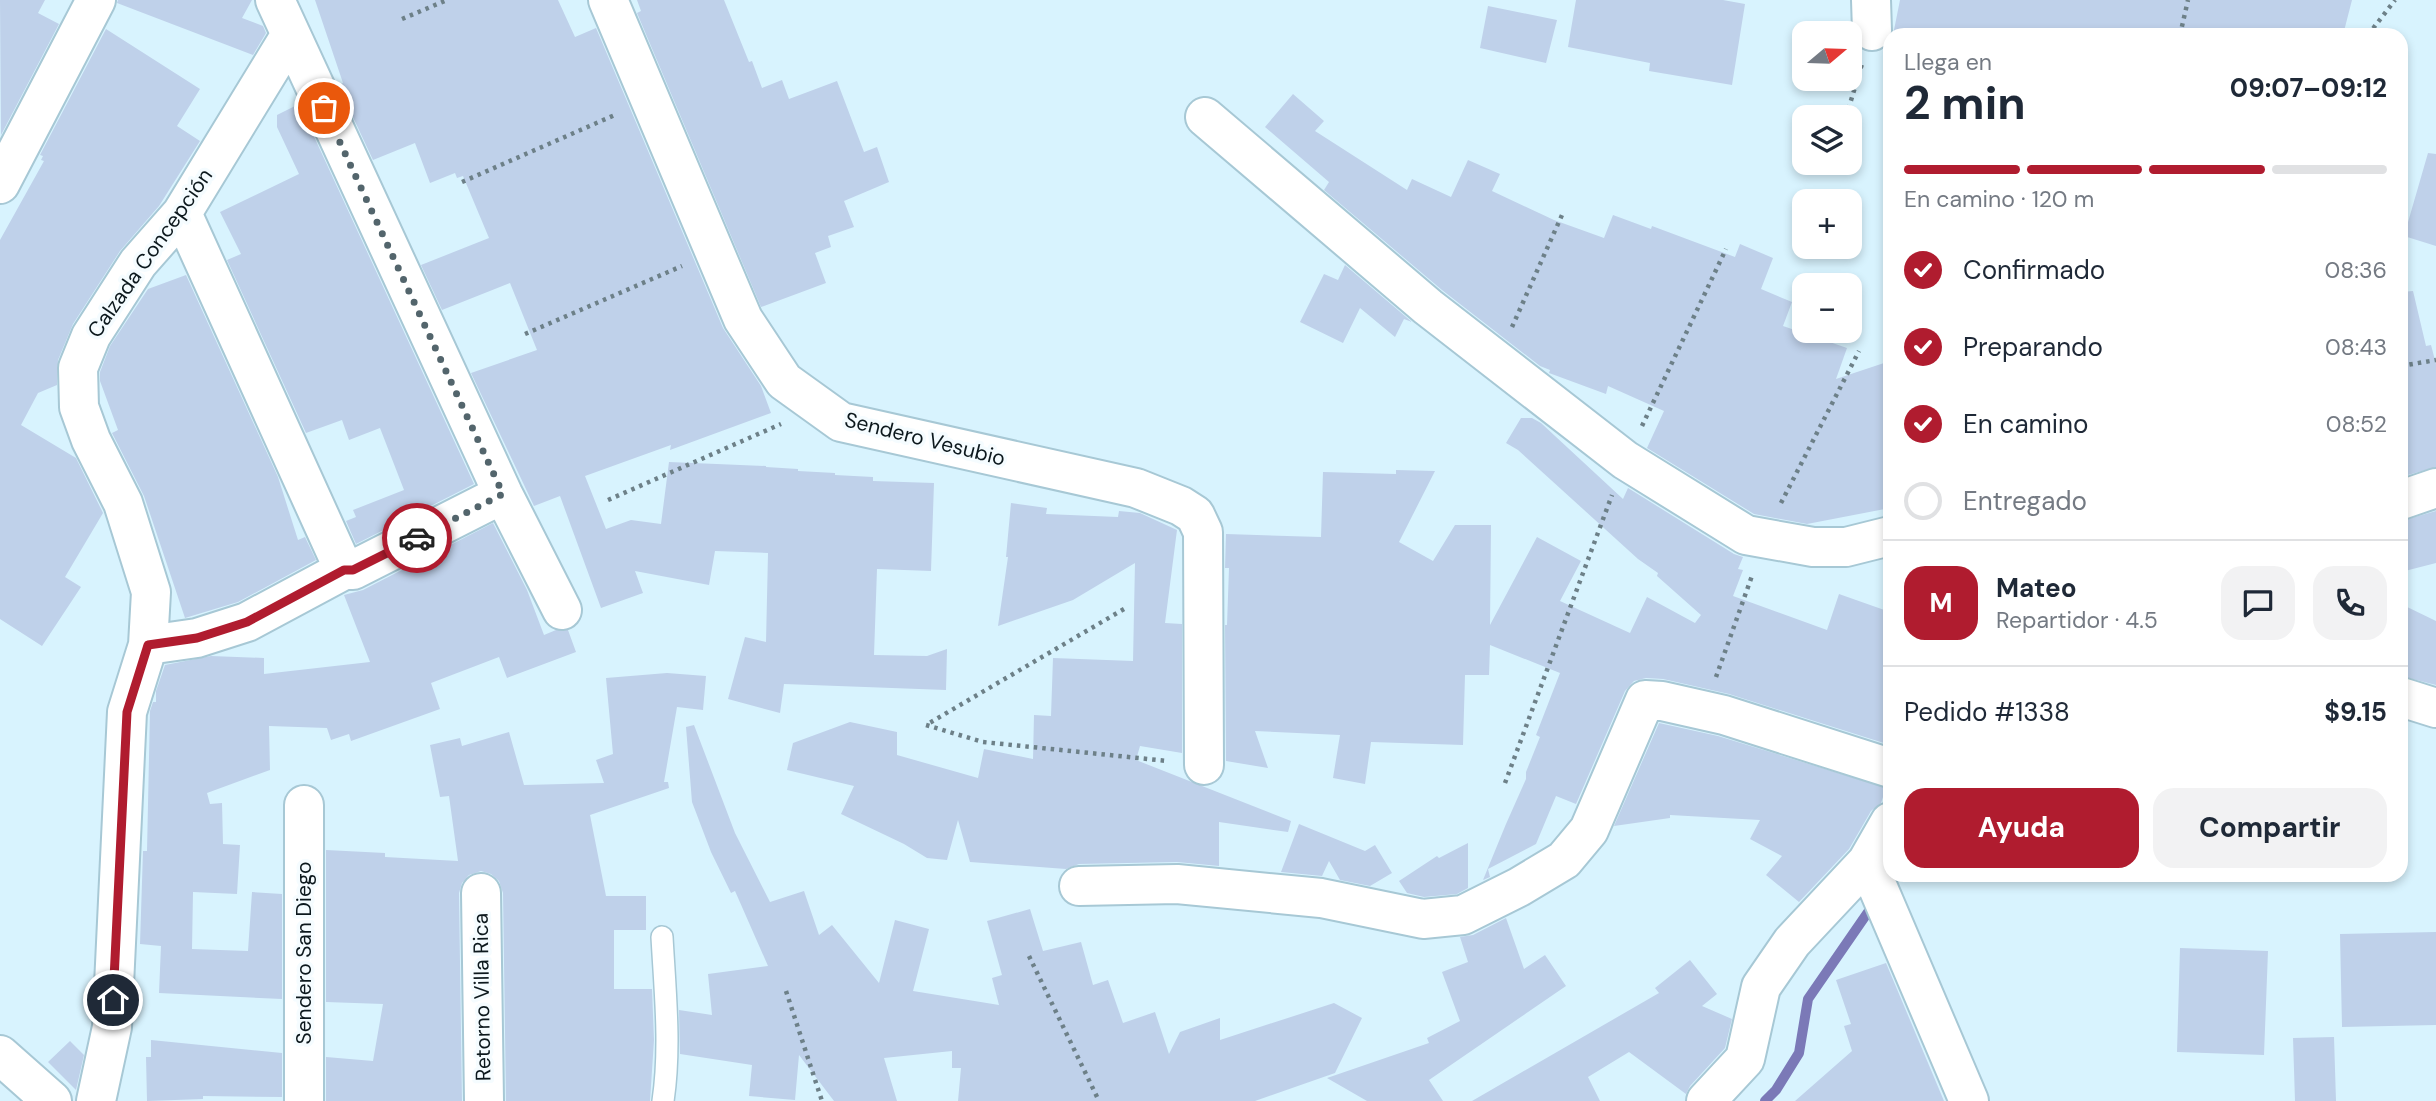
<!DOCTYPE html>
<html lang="es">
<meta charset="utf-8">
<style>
:root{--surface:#fff;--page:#f2f2f3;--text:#1f2937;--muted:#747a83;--line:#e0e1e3;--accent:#b01c2f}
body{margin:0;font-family:"DM Sans",sans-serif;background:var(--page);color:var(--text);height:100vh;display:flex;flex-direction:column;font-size:26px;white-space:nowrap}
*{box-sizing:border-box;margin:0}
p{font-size:23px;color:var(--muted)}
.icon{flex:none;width:38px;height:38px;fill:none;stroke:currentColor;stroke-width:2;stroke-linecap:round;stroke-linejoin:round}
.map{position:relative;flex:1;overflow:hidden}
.side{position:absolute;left:1883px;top:28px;width:525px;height:854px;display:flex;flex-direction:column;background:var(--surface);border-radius:21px;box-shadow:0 4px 10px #0003}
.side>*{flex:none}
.needle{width:46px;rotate:71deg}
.controls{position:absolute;left:1792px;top:21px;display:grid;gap:14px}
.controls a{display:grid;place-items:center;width:70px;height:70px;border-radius:14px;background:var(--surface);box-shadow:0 4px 10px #0003;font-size:35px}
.pin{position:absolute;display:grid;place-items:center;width:60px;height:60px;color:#fff;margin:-30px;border:4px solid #fff;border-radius:50%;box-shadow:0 2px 7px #0007}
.courier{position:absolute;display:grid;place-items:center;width:70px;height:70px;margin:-35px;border:5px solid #b01c2f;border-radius:50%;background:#fff;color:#222;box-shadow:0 2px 9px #0007}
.headline em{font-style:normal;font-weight:700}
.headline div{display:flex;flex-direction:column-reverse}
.headline{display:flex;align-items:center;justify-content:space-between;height:119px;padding:0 21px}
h1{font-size:46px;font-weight:700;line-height:52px}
.bar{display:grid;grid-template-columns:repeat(4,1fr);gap:10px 7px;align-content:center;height:84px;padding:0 21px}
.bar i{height:9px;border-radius:5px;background:var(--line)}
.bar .current{background:var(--accent)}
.bar p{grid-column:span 4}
.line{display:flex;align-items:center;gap:18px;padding:0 21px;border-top:2px solid var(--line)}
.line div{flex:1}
.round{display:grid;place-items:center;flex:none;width:74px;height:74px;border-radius:21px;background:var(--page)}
ol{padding:0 21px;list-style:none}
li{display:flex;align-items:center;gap:21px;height:77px}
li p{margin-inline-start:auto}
li .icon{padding:7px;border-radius:50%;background:var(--accent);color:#fff;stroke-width:4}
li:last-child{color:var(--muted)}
li i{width:38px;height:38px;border:4px solid var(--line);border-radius:50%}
.button{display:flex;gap:14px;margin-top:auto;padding:14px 21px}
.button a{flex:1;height:80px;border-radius:21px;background:var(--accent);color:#fff;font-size:28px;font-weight:700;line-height:80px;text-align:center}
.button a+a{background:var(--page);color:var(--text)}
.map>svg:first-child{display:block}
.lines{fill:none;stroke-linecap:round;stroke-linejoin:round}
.stream{stroke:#7b79b7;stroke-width:10}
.building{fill:#bfd1ea}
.service-casing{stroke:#a7c8d5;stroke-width:24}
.minor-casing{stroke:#a7c8d5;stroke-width:42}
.path{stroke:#6d8088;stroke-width:4.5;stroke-dasharray:3.5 5;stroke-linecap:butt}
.service{stroke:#fff;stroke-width:21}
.minor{stroke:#fff;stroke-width:38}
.done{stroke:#53656c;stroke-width:7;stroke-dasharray:0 12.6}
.route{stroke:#b01c2f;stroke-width:9}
.labels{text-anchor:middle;stroke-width:7;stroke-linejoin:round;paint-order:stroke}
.street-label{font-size:21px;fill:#0c181d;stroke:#f5fcff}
</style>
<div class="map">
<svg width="2436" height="1101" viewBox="0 0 2436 1101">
<rect width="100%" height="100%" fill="#d8f3fe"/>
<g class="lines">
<path class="stream" d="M1765 1101 1776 1090 1799 1053 1808 999 1875 902"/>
</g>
<path class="building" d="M0 0H45L38 13 59 24 1 135Z
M118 0H252L242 18 263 26 266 33 253 55 117 3Z
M315 0H558L575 37 596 28 723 328 761 386 771 413 670 450 671 445 585 476 606 529 631 520 661 524 669 462 766 466V467L798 469V471L835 473V475L873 477V481L934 483 931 571 877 569 874 655 927 656 947 649 946 690 784 684 780 713 728 699 745 637 766 642 768 553 715 551 709 585 635 571 643 593 601 608 560 496 534 506 471 373 537 350 510 283 442 310 421 265 489 238 463 176 457 178 455 173 430 183 415 143 373 160 338 85 343 83Z
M637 0H724L749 62 752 61 762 88 782 80 789 99 837 81 864 152 877 147 889 182 844 201 854 227 828 236 831 247 815 253 826 283 761 307 637 13 641 11Z
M1576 0H1723L1745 4 1732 85 1649 71 1650 63 1568 47Z
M1900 0H2352L2343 35H1893Z
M1488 6 1557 20 1546 63 1480 48Z
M106 29 200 89 177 126 200 141 159 206 120 251 73 324 58 360 57 385 38 393 21 425 76 458 103 513 65 577 81 587 42 646 0 619V240L44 161 41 160 43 156 40 155Z
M1293 94 1324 121 1315 131 1407 190 1412 179 1451 197 1468 160 1500 174 1492 191 1554 220 1604 238 1613 215 1651 229 1652 226 1735 257 1740 244 1773 258 1761 289 1792 302 1783 326 1847 348 1836 379 1890 361V508L1807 524 1754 514 1647 448 1664 411 1608 386 1606 394 1549 373 1550 370 1540 366 1442 290 1324 190 1329 182 1265 127Z
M299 104 474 484 356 544 346 521 356 517 353 510 404 490 380 428 349 440 342 420 306 433 227 260 241 254 220 212 299 174 277 127V115Z
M2428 153 2436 154V246L2404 236Z
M1345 265 1412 322 1404 319 1395 337 1360 308 1343 343 1300 322 1324 274 1338 280Z
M186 275 278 477 298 540 305 537 316 560 238 602 185 618 144 496 112 433 118 430 100 381V372L110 346 148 289Z
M2413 291 2426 346 2431 345 2436 364V467L2401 477V292Z
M1521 418H1532L1541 423 1623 499 1628 488 1734 554 1743 557 1738 569 1743 570 1733 596 1827 630 1839 594 1890 612V745L1729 694 1663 679 1646 678 1634 681 1625 691 1576 804 1556 796 1536 844 1488 869 1490 877 1483 880 1506 824 1526 779V772L1540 737 1536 735 1560 673 1490 645 1489 675H1465L1463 745 1371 742 1365 784 1333 778 1340 735 1255 731 1268 768 1226 761 1225 625H1227L1229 568H1225L1226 534 1321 537 1323 472 1396 474V470L1435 471 1399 542 1433 561 1455 525H1491L1490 625 1537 537 1581 561 1560 601 1630 633 1647 597 1695 623 1701 615 1657 576 1658 573 1638 559 1518 450 1506 443Z
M1011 503 1047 508 1046 514 1118 517 1119 511 1140 513 1177 530 1165 623 1182 624V753L1140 746 1136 760 1291 821 1288 832 1219 822V866L1177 862 1079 864 1066 869 970 862 958 820 947 860 927 858 904 844 841 814 854 786 787 770 793 743 850 722 897 732V755L978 778 984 749 1033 759 1034 715 1051 716 1053 658 1133 661 1135 563 1073 600 998 626 1008 557H1006Z
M2436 511V563L2401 572V521Z
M493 523 527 590 544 635 556 630H568L576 652 507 678 499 657 431 683 440 709 351 741 349 734 331 740 327 728 269 726 270 770 207 793 210 804 222 803 223 844 240 845 237 894 193 892 192 949 248 951 252 892 282 894V999L159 993 161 946 140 944 143 851H147L150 711 153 702H156V691L165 665 211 656 264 658V674L370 662 344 595 363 590Z
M2401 604 2436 621V685L2401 676Z
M667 673 706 676 703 710 677 707 664 782H668L669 788 590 815 606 896H646V930H614V989H652L654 1040 650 1101H506L503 893 499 881 491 874 481 871 469 875 462 883 459 893 462 1101H326V1057L373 1061 383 1004 326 1002V850L385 853V857L458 861 449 796 440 797 430 745 460 738 462 746 509 732 524 785 604 783 596 760 613 754 606 678Z
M1659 723 1718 736 1890 789V800L1883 797 1881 803 1871 811 1849 849 1799 902 1766 875 1782 856 1750 839 1760 820 1670 815V818L1614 826Z
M694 725 735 833 770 902 804 891 819 935 832 925 879 983 895 920 929 929 913 991 999 1005 992 978 1002 975 987 921 1030 909 1043 951 1081 942 1093 985 1108 980 1123 1023 1155 1012 1169 1054 1180 1032 1220 1018V1040L1334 1003 1362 1018 1335 1073 1255 1101H958L961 1068H952V1051L884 1058 897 1101H834L799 1055 795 1100 749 1096 752 1065 680 1054 679 1010 712 1015 708 974 768 966 735 891 731 893 711 852 692 802 686 727Z
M1299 824 1365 851 1375 845 1392 873 1370 886 1340 880 1329 861 1322 876 1281 872Z
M1468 843V888L1457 894 1424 897 1407 893 1399 881 1437 856 1439 858Z
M1506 918 1524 969 1545 955 1566 986 1429 1080 1443 1101H1367L1327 1078 1429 1043 1427 1038 1460 1021 1442 972 1468 962 1460 937 1473 935Z
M2436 932V1025L2342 1027 2340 934Z
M2180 948 2268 951 2264 1055 2177 1052Z
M1690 960 1717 994 1702 1006 1732 1019 1725 1048 1690 1086 1686 1094 1629 1052 1588 1077 1600 1101H1472L1659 993 1655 988Z
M1886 963 1944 1101H1795L1852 1051 1844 1026 1851 1024 1836 980Z
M2334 1037 2336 1101H2295L2293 1038Z
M151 1040 282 1053V1097L203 1096V1099L147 1101 146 1057H151Z
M70 1041 84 1055 76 1090 48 1062Z"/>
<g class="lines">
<g class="service-casing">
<path id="service" d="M662 937C665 991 671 1048 663 1101"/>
</g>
<g class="minor-casing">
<path id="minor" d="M275 0 503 494 562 610
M608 0 743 319 784 381 841 422 1136 488 1181 506 1195 515 1203 532 1204 765
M1871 0 1872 31
M1205 117 1428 307 1625 460 1746 535 1813 547H1846L1890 536
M0 184 96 0
M182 213 344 570H353L503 494
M2401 500 2436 488
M148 645 197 638 247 622 344 570
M2401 697 2436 708
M1867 862 1969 1101
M1079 886 1177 884 1321 898 1423 919 1463 915 1519 887 1564 860 1589 830 1645 700 1662 701 1724 715 1890 768
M481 893 484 1101
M0 1055 52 1101
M96 1101 112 1027 127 712 148 645 151 592 123 503 91 440 79 407 78 368 91 336 138 263 182 213 290 36
M304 1101V805
M1706 1101 1745 1059 1761 987 1792 942 1867 862 1890 822"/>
</g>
<path class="path" d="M402 19 447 0
M2180 35 2188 0
M2368 35 2395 0
M1846 117 1862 64
M462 182 617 114
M1512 327 1562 215
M525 334 682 266
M2401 366 2436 360
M1642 426 1726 249
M608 500 781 424
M1781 503 1859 351
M1124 609 926 725 983 742 1167 761
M1716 677 1753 573
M1505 783 1612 495
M1029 956 1099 1101
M786 991 822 1101"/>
<use href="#service" class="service"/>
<use href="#minor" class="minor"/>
</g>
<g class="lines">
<path class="done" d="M324 108 503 494 417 538"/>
<path class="route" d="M113 1000 127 712 148 645 197 638 247 622 344 570H353L417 538"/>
</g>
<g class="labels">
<g class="street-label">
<text transform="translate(150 253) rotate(-55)" y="7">Calzada Concepción</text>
<text transform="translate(925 439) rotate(14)" y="7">Sendero Vesubio</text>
<text transform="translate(304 953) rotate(-90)" y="7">Sendero San Diego</text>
<text transform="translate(482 997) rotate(-91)" y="7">Retorno Villa Rica</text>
</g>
</g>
</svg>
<div class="controls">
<a><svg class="needle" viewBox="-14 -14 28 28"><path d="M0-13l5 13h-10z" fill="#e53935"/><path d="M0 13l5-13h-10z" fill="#747a83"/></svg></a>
<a><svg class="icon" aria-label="layers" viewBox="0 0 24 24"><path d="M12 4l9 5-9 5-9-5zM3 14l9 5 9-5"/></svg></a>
<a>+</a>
<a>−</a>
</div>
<div class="pin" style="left:324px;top:108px;background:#ea580c"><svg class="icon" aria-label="bag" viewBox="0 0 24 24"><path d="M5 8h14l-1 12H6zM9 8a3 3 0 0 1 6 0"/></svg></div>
<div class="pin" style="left:113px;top:1000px;background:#1f2937"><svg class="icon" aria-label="home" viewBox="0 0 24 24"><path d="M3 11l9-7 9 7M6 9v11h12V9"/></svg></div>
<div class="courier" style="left:417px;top:538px"><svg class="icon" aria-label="car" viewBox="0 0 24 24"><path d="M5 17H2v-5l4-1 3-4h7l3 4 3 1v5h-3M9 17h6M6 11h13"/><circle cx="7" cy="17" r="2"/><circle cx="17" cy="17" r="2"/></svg></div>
<section class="side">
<div class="headline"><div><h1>2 min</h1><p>Llega en</p></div><em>09:07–09:12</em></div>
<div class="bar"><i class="current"></i><i class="current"></i><i class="current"></i><i></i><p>En camino · 120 m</p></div>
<ol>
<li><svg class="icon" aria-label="check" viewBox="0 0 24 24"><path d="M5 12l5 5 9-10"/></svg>Confirmado<p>08:36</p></li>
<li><svg class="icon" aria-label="check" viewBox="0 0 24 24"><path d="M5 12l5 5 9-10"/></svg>Preparando<p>08:43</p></li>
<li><svg class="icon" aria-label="check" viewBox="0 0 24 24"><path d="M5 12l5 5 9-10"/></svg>En camino<p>08:52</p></li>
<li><i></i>Entregado</li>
</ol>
<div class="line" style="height:126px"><b class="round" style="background:var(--accent);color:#fff">M</b><div><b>Mateo</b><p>Repartidor · 4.5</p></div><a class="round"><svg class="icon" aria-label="chat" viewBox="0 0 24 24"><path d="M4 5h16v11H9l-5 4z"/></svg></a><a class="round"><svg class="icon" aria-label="phone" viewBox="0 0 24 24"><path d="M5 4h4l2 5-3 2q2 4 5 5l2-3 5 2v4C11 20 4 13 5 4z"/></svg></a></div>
<div class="line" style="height:91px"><div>Pedido #1338</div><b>$9.15</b></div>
<div class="button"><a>Ayuda</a><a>Compartir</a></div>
</section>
</div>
